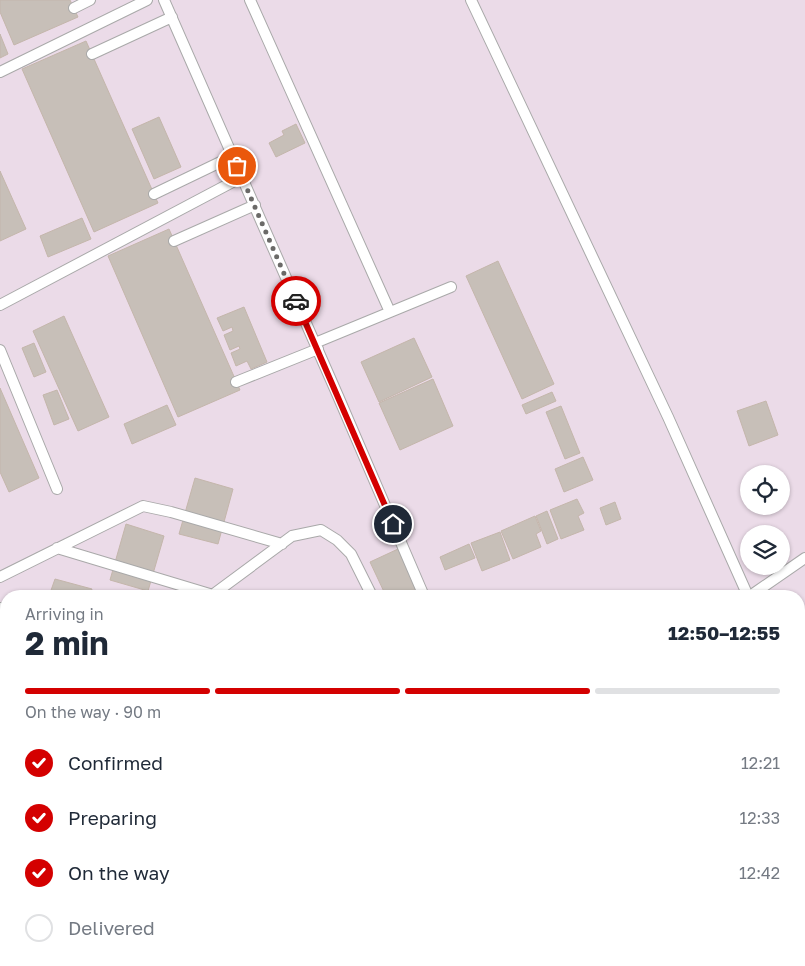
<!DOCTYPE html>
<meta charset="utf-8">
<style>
:root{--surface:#fff;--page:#f2f2f3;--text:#1f2937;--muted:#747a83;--line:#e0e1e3;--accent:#d40000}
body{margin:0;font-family:"Golos Text",sans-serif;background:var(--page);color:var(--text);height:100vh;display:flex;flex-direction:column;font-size:19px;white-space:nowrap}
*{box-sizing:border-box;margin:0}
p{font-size:16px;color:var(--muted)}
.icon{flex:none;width:28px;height:28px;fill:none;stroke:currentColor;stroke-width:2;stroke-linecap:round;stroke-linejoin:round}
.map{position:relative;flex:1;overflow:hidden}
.details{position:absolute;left:0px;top:590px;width:805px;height:376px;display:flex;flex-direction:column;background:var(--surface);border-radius:20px 20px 0 0;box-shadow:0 1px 4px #0004}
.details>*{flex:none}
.tools{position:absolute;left:740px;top:465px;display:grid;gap:10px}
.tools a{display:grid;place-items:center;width:50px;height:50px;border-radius:50%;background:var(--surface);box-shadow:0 1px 4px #0004;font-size:25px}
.pin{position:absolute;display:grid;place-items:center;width:42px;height:42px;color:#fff;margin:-21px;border:2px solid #fff;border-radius:50%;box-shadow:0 1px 5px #0007}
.courier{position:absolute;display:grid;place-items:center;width:50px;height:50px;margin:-25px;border:4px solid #d40000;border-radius:50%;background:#fff;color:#222;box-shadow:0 1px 6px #0007}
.head em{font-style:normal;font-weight:700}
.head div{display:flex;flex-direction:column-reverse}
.head{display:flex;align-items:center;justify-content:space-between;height:85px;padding:0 25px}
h1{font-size:32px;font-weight:700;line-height:38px}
.bar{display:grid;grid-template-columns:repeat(4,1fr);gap:8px 5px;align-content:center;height:60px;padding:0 25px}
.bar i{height:6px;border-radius:4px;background:var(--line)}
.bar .current{background:var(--accent)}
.bar p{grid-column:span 4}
ol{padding:0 25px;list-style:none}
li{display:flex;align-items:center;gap:15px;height:55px}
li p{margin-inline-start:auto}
li .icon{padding:5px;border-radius:50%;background:var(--accent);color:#fff;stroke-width:4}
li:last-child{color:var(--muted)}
li i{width:28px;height:28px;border:2px solid var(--line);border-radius:50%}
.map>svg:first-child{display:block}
.industrial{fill:#ebdbe8;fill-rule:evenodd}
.building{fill:#c7bfb8;stroke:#c4b6ab}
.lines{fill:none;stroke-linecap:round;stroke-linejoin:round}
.service-casing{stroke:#a9a9a9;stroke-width:12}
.service{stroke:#fff;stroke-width:10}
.done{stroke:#6b6a68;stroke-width:5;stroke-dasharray:0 9}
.route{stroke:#d40000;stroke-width:6}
</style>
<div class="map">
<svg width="805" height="966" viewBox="0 0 805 966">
<rect width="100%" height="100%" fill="#f2efe9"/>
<path class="industrial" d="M0 0H805V925L799 930V596H6V960H762L754 966H0ZM749 474H781V506H749ZM749 534H781V566H749Z"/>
<path class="building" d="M0 0H70L78 17 14 45 0 12Z
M0 34 8 54 0 58Z
M86 41 158 203 94 232 22 69Z
M159 117 181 167 154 179 132 129Z
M296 124 305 143 276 157 269 143 284 135 282 131Z
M0 171 26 229 0 241Z
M82 218 91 239 48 257 40 236Z
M169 229 240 390 178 417 108 256Z
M498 261 554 384 522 399 466 276Z
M244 307 267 362 251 369 247 361 236 366 231 353 240 349 239 346 230 350 224 335 233 331 232 327 223 331 217 318Z
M64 316 109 417 78 431 33 331Z
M414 338 432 377 379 402 361 362Z
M34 343 46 372 34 377 22 348Z
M433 379 453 426 400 450 379 403Z
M0 388 39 478 9 492 0 472Z
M57 390 69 419 54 425 43 395Z
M552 392 556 401 526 414 522 405Z
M766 401 778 435 749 446 737 411Z
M167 405 176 425 132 444 124 424Z
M561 406 580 453 565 459 546 412Z
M583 457 593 480 564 492 555 469Z
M195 478 233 489 218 544 179 534Z
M577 499 584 513 578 516 584 530 561 539 550 510Z
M615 502 621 519 606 525 600 508Z
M547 511 558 539 547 544 536 516Z
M535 516 541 531 536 534 541 547 513 559 501 531Z
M126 524 164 536 148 591 110 580Z
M500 532 510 560 482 571 471 543Z
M469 544 475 558 445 570 440 557Z
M398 549 416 590 403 596H386L370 562Z
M55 579 92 589 90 596H49Z"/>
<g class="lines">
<g class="service-casing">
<path id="service" d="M164 0 338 396 424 596
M250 0 390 312
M471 0 668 417 748 596
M74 8 90 0
M92 54 172 17
M0 72 147 0
M154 194 233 156
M174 241 255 205
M0 305 242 177
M315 343 451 287
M0 350 57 489
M236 382 318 349
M57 548 213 595
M0 577 143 506 171 512 282 544
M211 596 292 536 321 530 337 540 351 554 372 596
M750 596 805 558
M0 608 6 610
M0 735H6"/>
</g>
<use href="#service" class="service"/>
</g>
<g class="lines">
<path class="done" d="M237 166 296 301"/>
<path class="route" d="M296 301 393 524"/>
</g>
</svg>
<div class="tools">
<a><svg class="icon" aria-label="locate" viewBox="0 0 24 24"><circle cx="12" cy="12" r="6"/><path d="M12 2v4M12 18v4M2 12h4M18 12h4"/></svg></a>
<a><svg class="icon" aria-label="layers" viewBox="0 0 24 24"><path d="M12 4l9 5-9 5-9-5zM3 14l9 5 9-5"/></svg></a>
</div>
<div class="pin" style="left:237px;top:166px;background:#ea580c"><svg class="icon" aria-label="bag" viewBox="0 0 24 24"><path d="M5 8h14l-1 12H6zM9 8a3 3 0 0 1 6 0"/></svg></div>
<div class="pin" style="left:393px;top:524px;background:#1f2937"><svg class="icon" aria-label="home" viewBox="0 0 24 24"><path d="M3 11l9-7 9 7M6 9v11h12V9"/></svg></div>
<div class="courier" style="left:296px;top:301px"><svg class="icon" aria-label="car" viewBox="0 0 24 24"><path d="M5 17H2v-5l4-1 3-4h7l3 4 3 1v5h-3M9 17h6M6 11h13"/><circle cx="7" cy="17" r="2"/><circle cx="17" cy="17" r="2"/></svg></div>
<section class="details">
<div class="head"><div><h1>2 min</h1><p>Arriving in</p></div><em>12:50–12:55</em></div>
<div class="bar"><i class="current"></i><i class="current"></i><i class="current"></i><i></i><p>On the way · 90 m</p></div>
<ol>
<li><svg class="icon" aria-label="check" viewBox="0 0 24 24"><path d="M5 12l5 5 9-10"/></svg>Confirmed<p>12:21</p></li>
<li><svg class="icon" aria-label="check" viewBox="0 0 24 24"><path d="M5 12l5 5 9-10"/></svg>Preparing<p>12:33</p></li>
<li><svg class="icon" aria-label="check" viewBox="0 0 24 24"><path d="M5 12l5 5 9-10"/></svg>On the way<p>12:42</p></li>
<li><i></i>Delivered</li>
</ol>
</section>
</div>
